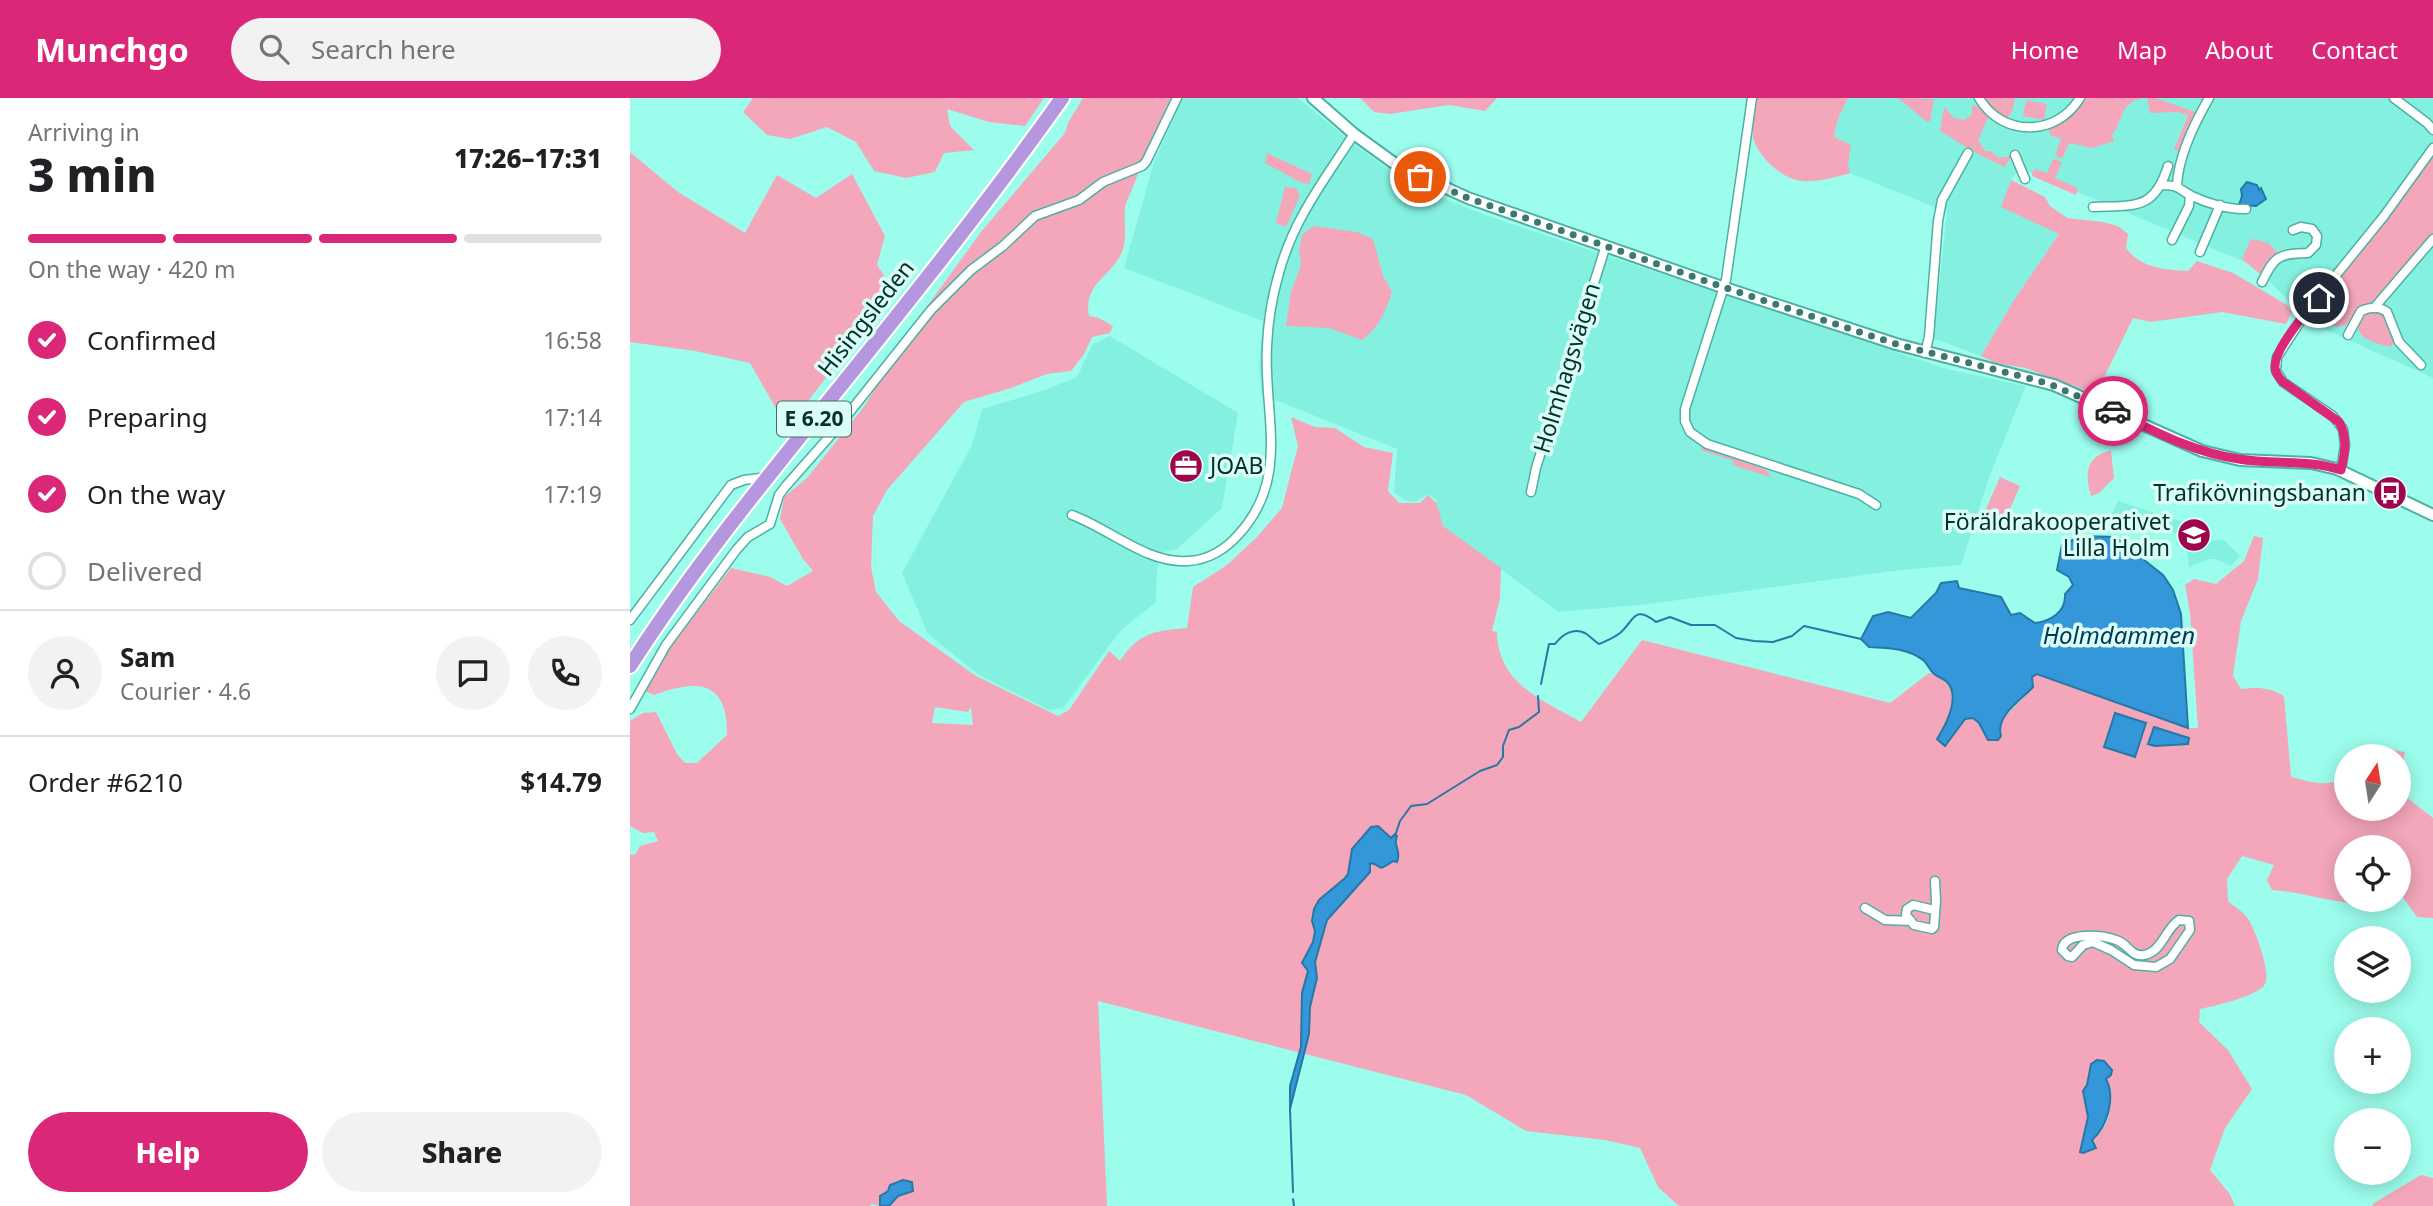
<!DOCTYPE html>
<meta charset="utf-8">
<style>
:root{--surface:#fff;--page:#f2f2f2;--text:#202124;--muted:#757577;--line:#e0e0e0;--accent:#db2777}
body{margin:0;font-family:"Noto Sans",sans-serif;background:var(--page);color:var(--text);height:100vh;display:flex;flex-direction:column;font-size:26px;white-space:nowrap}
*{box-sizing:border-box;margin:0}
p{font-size:23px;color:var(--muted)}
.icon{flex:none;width:38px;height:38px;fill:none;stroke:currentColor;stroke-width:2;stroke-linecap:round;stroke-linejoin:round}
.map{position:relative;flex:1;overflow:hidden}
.sheet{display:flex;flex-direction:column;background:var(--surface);width:630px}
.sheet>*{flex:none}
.needle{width:46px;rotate:12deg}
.tools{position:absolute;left:1704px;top:646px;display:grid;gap:14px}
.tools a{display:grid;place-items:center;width:77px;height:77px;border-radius:50%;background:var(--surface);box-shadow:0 4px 18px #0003;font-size:35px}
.pin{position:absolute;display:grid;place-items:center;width:60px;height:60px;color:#fff;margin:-30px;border:4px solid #fff;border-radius:50%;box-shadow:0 2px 7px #0007}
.courier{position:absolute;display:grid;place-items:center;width:70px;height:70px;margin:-35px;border:5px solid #db2777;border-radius:50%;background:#fff;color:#222;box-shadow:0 2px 9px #0007}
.overview em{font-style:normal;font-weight:800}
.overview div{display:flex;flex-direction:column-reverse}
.overview{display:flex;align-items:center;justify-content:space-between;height:119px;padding:0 28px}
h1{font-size:46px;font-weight:800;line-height:52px}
.bar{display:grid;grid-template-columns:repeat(4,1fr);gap:10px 7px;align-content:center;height:84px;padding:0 28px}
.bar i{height:9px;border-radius:5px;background:var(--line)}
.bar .current{background:var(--accent)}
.bar p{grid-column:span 4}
.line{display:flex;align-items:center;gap:18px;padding:0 28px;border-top:2px solid var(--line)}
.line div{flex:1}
.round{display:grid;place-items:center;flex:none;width:74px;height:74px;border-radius:37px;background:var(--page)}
ol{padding:0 28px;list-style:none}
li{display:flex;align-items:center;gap:21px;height:77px}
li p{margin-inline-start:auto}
li .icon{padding:7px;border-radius:50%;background:var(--accent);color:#fff;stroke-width:4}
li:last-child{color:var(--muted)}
li i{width:38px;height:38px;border:4px solid var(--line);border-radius:50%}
.primary-button{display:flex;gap:14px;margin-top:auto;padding:14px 28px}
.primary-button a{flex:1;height:80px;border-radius:42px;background:var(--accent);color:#fff;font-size:28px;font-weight:800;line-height:80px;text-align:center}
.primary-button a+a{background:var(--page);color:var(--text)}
header{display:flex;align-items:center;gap:42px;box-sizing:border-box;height:98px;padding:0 35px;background:var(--accent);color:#fff}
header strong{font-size:33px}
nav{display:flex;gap:38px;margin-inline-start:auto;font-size:24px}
.search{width:490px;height:63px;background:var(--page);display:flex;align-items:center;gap:18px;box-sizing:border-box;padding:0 24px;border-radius:38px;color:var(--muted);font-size:26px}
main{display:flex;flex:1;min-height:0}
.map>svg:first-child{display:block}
.built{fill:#84f1e0}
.green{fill:#f4a6ba;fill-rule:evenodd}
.water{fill:#3497d9;stroke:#2678a5;stroke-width:2}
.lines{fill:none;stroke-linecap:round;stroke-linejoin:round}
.stream{stroke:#2678a5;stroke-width:2}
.street-casing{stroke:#4eb0a2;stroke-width:11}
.secondary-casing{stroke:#4eb0a2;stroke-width:14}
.highway-casing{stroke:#fff;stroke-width:18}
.street{stroke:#fff;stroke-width:8}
.secondary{stroke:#fff;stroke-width:10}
.highway{stroke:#b597e0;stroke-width:14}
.done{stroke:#3a7870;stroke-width:7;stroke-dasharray:0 12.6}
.route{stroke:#db2777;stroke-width:9}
.labels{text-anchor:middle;stroke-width:7;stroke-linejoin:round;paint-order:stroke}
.shield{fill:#dafef7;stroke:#456e69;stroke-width:2}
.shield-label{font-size:21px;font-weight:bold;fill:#05312c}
.street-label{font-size:23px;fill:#05312c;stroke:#dafef7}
.poi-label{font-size:23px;fill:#05312c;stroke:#dafef7;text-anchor:end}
.water-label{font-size:24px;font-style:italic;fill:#003859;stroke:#dafef7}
</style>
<header>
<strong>Munchgo</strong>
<div class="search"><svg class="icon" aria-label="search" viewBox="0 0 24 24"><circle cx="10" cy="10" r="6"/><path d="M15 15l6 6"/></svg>Search here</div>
<nav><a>Home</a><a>Map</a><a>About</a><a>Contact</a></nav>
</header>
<main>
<section class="sheet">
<div class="overview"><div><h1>3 min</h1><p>Arriving in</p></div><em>17:26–17:31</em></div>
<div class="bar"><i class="current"></i><i class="current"></i><i class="current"></i><i></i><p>On the way · 420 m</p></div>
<ol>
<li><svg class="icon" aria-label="check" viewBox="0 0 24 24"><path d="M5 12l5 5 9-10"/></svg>Confirmed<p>16:58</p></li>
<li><svg class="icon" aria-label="check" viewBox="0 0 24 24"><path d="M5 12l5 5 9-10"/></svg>Preparing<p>17:14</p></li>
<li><svg class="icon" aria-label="check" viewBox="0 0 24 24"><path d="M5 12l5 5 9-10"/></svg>On the way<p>17:19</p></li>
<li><i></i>Delivered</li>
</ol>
<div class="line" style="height:126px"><a class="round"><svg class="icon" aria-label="person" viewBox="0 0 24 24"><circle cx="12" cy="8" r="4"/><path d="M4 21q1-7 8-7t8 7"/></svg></a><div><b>Sam</b><p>Courier · 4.6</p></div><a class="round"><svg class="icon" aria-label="chat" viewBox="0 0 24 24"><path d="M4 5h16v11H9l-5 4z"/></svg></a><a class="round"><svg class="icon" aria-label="phone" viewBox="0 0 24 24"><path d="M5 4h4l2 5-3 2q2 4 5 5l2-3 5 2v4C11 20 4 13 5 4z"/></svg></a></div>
<div class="line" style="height:91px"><div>Order #6210</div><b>$14.79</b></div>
<div class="primary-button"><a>Help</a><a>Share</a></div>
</section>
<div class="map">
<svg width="1803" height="1108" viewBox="0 0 1803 1108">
<rect width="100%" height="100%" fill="#9cfded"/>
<path class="built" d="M553 0H668L724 46 780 87 858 118 1317 271 1396 288 1360 377 1331 467 1271 472 1019 506 928 514 813 428 806 402 799 396 785 404 776 403 764 394 767 351 631 296 629 266 633 223 494 170 524 64Z
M1218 0H1803V280L1683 226 1622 167 1390 70 1381 82 1409 125 1429 136 1384 202 1351 258 1303 240 1317 114 1220 75 1217 67 1221 53 1204 40 1208 22Z
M480 238 608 315 592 410 547 451 533 454 527 472 526 504 491 532 434 609 419 612 349 577 298 536 272 475 342 347 352 311 412 293 447 279 463 246Z
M1488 403 1556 425 1563 420 1581 443 1594 442 1610 458 1601 468 1586 461H1579L1559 469 1555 438 1482 416Z"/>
<path class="green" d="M123 0H414L395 28 359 24 317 11 320 28 344 52 314 55 305 74 276 80 244 73 226 44 197 29 160 41 137 37 113 14Z
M453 0H544C529 29 514 58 503 89 500 96 496 103 495 110 493 128 499 140 490 158 479 179 453 187 459 218L469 220 483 228 480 235 462 239 454 256 441 273 417 276 381 290 334 304 257 392 243 418 241 469 246 494 269 523 346 578 428 618 439 612 479 553 490 563C509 534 525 533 557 530L563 489 597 467 626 440 652 410 668 348 661 319 685 329 705 330 734 349 763 355 758 393 769 405H790L798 397 807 406 813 428 871 470 870 500 862 533 867 534C868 586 912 602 951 624L1012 542 1260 605 1299 575C1335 586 1322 617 1308 641L1315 648 1335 621 1343 620 1349 625 1352 634 1369 632 1373 621 1392 601 1402 578 1407 576 1558 630H1568L1560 515 1555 487 1564 481 1586 486 1614 463 1624 438 1633 440 1628 481 1611 523 1603 578 1611 591C1628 589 1639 589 1654 598L1661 679C1682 684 1699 691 1717 677V710H1769V658H1740L1750 650 1775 654 1771 677 1775 698 1803 720V820L1787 819 1769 794V749H1717V802H1743L1739 805C1706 807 1675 794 1642 792L1637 782 1644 767 1612 758 1597 781 1598 803C1605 809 1614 814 1619 822 1625 833 1644 879 1633 889 1621 899 1586 908 1570 911L1569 924 1598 952 1622 991 1595 1030 1580 1072 1599 1095 1605 1108H1049L1028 1089 1010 1050 975 1042 896 1033 836 997 468 903 477 1108H259L268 1098 275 1097 258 1093 250 1098V1108L242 1106 239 1108H0V756L5 757 10 748 28 743 24 734 13 735 0 728V623L13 615 26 614 47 656 55 665H67L97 637C98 582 67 581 24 597L13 592 45 543 101 470 140 479 157 488 183 473 173 461 150 421 154 399 177 380 233 310 298 207 351 134 435 35 438 25ZM305 609 338 614 341 609 343 627 302 625ZM1474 963 1482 972 1476 981C1483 994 1482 1017 1474 1029 1471 1034 1466 1038 1462 1042L1466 1049 1455 1038 1458 1016 1453 993 1457 987 1461 970Z
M730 0H867L855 13 819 7 760 16 744 14Z
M1127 0H1218L1208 21 1204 39 1221 47 1218 67 1220 75C1185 85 1163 91 1136 62 1131 56 1123 45 1123 38 1122 26 1126 12 1127 0Z
M1268 0 1304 1 1300 23 1297 24Z
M1353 0H1383L1385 1 1382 14 1376 21 1363 12Z
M1454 0H1512C1489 6 1494 21 1482 37L1484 43 1462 50 1439 45 1432 61 1425 57 1431 41 1420 37 1419 32 1440 18Z
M1517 0H1525L1568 15 1552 55 1544 52 1558 17 1547 14 1520 15Z
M1396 2 1417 6 1414 22 1393 18Z
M1343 7 1352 10 1359 18 1348 42 1355 53H1360L1369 60 1381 58 1375 69 1342 53 1346 46 1341 52 1310 33 1314 9 1324 20 1334 22 1341 18Z
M0 54 48 94 115 135 147 77 186 100 222 76 255 138 247 167 264 192 157 330 120 265 65 253 0 244Z
M637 55 682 76 679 86 670 84 635 65Z
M1803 56V136L1747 201 1729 211 1716 227 1706 229 1691 217 1690 206Z
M1423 61 1432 64 1425 80 1448 90 1446 97 1402 78V75L1405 71 1417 75Z
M1381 82 1415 99 1420 108 1437 120 1473 124 1488 128 1498 136 1496 150C1510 170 1536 172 1558 173L1567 163 1603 175 1657 207 1662 214 1656 226 1592 214 1521 224 1503 220 1466 296 1395 270 1366 265 1351 258 1384 202 1429 136 1371 109Z
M655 89 666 90 670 98 656 129 646 125Z
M683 128 727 134 743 141 753 178 762 194C756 213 748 231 732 242L699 230 656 228 661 194 671 167 669 152 672 137Z
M1623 141 1638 145 1648 155 1630 176 1612 161 1620 143Z
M1747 213 1754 217 1765 243 1761 249C1743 245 1716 238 1734 215Z
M1072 349 1137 372 1140 379 1103 367 1104 363 1071 352Z
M1481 353 1484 380 1469 395 1461 398C1455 378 1455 357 1481 353Z
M1370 379 1390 388 1373 427 1353 418Z
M1791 1077 1803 1080V1108H1742L1744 1105Z"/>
<path class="water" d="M1617 84 1627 87 1629 92 1631 90 1636 101 1626 108 1609 107 1612 98 1611 91Z
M1451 438 1485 439 1533 477 1543 492 1551 516 1558 630 1407 576 1402 579 1403 589C1391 602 1365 618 1371 638L1368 642H1358L1349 625 1343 620 1335 621 1315 648 1307 641C1316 627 1331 599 1317 584 1313 580 1307 579 1303 575 1299 571 1297 565 1293 562 1277 550 1258 550 1239 549L1231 541 1243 518 1258 514 1281 520 1306 495 1311 485 1327 483 1329 490 1371 499 1381 517 1390 515 1405 525C1421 523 1436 514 1435 496L1443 487 1439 479 1427 472 1432 447Z
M1485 615 1516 625 1505 659 1474 649Z
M1524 629 1559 640 1558 646 1525 648 1518 646Z
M748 728 761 740 765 736 767 738C762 749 772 750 767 764L763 763C745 776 753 766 740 765V774L697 822 685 864 687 880 680 909 679 936 660 1011V988L671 949 672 895 678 873 672 865 683 844 685 833 682 823 684 811 689 802 714 781 718 776 722 751 741 729Z
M1467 962 1474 963 1482 972 1481 977 1476 981C1486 1000 1477 1029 1462 1042L1466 1050 1453 1055 1450 1054 1458 1019 1453 993 1457 987 1461 966Z
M273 1082 282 1084 283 1093 268 1098 259 1108H250V1098L258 1093 260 1087Z"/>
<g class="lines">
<path class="stream" d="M911 586 919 546H925C932 537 943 529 955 535 960 538 964 543 969 546 976 543 984 540 990 535 1004 523 1004 506 1026 524L1040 519 1061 527H1085L1106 540 1124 543 1143 544 1162 538 1174 528 1231 541
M765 738 770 723 781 708 797 706 850 673 867 667 873 659V648L879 632 889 629 909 614 908 598
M660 1011 663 1094
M663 1101 664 1108"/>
<g class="street-casing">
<path id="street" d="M1122 0 1096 182 1055 311V323L1060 334 1077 346 1229 396 1246 407
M1349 0C1372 39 1426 39 1450 0
M1764 0 1797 25 1803 32
M1385 57 1395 81
M1531 87C1550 87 1548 91 1562 98 1577 105 1599 112 1616 111
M1547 88C1548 58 1564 26 1579 0
M1463 109C1505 107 1524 113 1538 68
M1542 142 1559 108 1560 97
M1570 154 1590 107
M1632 184C1645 157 1649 156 1678 155L1686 147 1687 138 1682 131 1671 129 1663 132
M1744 210 1803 141
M1718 237 1731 213C1740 209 1749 208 1757 214L1769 244 1791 267
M1295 255 1299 239 1308 123 1312 102 1338 55
M1711 372 1715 347 1713 331 1703 318 1653 284 1646 273 1647 259 1677 213 1754 118 1803 50
M901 394 906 370 976 147
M442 417C480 431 517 466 558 463 578 462 596 451 609 436 661 379 633 315 637 248 638 224 642 199 649 175 663 122 695 81 724 36
M0 522 101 387 114 382 138 379
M0 611 36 547 107 451 118 439 140 426 149 397 155 389 207 330 301 212 341 172 373 148 405 118 449 102 473 84 512 68 516 64 547 0
M1235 810 1255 822 1281 823
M1304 812 1283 807 1277 811 1276 817 1284 827 1302 831 1304 829 1306 803 1305 783
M1549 822 1559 823 1560 832 1540 861 1526 869 1504 867 1481 852 1463 844 1453 847 1442 859 1438 858 1432 852C1434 833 1472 837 1486 842 1498 845 1500 859 1514 857 1532 854 1535 831 1549 822Z"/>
</g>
<g class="secondary-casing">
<path id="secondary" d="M683 0 724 36 768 68 838 100 1092 189 1266 246 1424 287 1572 353 1610 362 1681 365 1707 371 1803 417"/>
</g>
<g class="highway-casing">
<path id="highway" d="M0 568C60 474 131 387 201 300 280 202 359 103 432 0"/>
</g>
<use href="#street" class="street"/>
<use href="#secondary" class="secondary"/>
<use href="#highway" class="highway"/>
</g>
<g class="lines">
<path class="done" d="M790 79 838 100 1093 189 1266 246 1417 285 1483 313"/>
<path class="route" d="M1483 313C1524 333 1564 355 1609 361 1643 367 1678 361 1711 372 1715 355 1718 340 1709 324L1653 284C1649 280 1646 276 1645 270 1643 252 1677 213 1689 200"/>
</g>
<defs>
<g id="office-disc" transform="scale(1.75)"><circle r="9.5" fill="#9e054d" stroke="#dafef7"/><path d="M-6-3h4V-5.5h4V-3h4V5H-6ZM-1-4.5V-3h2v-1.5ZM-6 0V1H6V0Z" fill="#fff"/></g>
<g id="bus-disc" transform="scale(1.75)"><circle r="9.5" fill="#9e054d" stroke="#dafef7"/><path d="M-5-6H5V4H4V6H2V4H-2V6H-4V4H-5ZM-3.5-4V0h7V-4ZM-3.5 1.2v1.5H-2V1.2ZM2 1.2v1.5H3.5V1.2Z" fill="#fff"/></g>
<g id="school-disc" transform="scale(1.75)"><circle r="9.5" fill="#9e054d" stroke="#dafef7"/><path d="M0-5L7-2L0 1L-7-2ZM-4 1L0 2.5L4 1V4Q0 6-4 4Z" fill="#fff"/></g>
</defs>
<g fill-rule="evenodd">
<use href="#office-disc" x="556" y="368"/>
<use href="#bus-disc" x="1760" y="395"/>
<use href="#school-disc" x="1564" y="437"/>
</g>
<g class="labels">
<rect class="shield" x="147" y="303.5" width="74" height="35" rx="5"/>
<g class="shield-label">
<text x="184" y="328">E 6.20</text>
</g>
<g class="street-label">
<text transform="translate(236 220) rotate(-52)" y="8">Hisingsleden</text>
<text transform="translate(937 270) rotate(-73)" y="8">Holmhagsvägen</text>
</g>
<g class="poi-label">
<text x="580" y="376" text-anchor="start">JOAB</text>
<text x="1736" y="403">Trafikövningsbanan</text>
<text x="1540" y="432">Föräldrakooperativet<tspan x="1540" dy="26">Lilla Holm</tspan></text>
</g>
<g class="water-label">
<text x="1489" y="546">Holmdammen</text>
</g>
</g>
</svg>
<div class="tools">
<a><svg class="needle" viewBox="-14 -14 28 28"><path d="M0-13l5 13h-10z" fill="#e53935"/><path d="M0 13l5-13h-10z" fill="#757577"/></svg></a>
<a><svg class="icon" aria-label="locate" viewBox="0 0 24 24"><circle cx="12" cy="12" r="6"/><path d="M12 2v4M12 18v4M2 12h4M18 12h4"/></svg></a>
<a><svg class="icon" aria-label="layers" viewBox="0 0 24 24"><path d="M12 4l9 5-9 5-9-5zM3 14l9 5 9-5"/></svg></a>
<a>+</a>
<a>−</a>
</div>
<div class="pin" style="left:790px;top:79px;background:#ea580c"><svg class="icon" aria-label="bag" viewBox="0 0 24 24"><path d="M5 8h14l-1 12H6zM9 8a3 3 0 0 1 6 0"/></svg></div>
<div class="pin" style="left:1689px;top:200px;background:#1f2937"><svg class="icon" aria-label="home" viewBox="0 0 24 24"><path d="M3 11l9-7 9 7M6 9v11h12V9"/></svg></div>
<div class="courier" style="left:1483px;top:313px"><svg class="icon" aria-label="car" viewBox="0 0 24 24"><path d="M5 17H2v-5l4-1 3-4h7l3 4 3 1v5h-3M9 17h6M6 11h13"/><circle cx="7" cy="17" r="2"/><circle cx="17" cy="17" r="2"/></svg></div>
</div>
</main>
